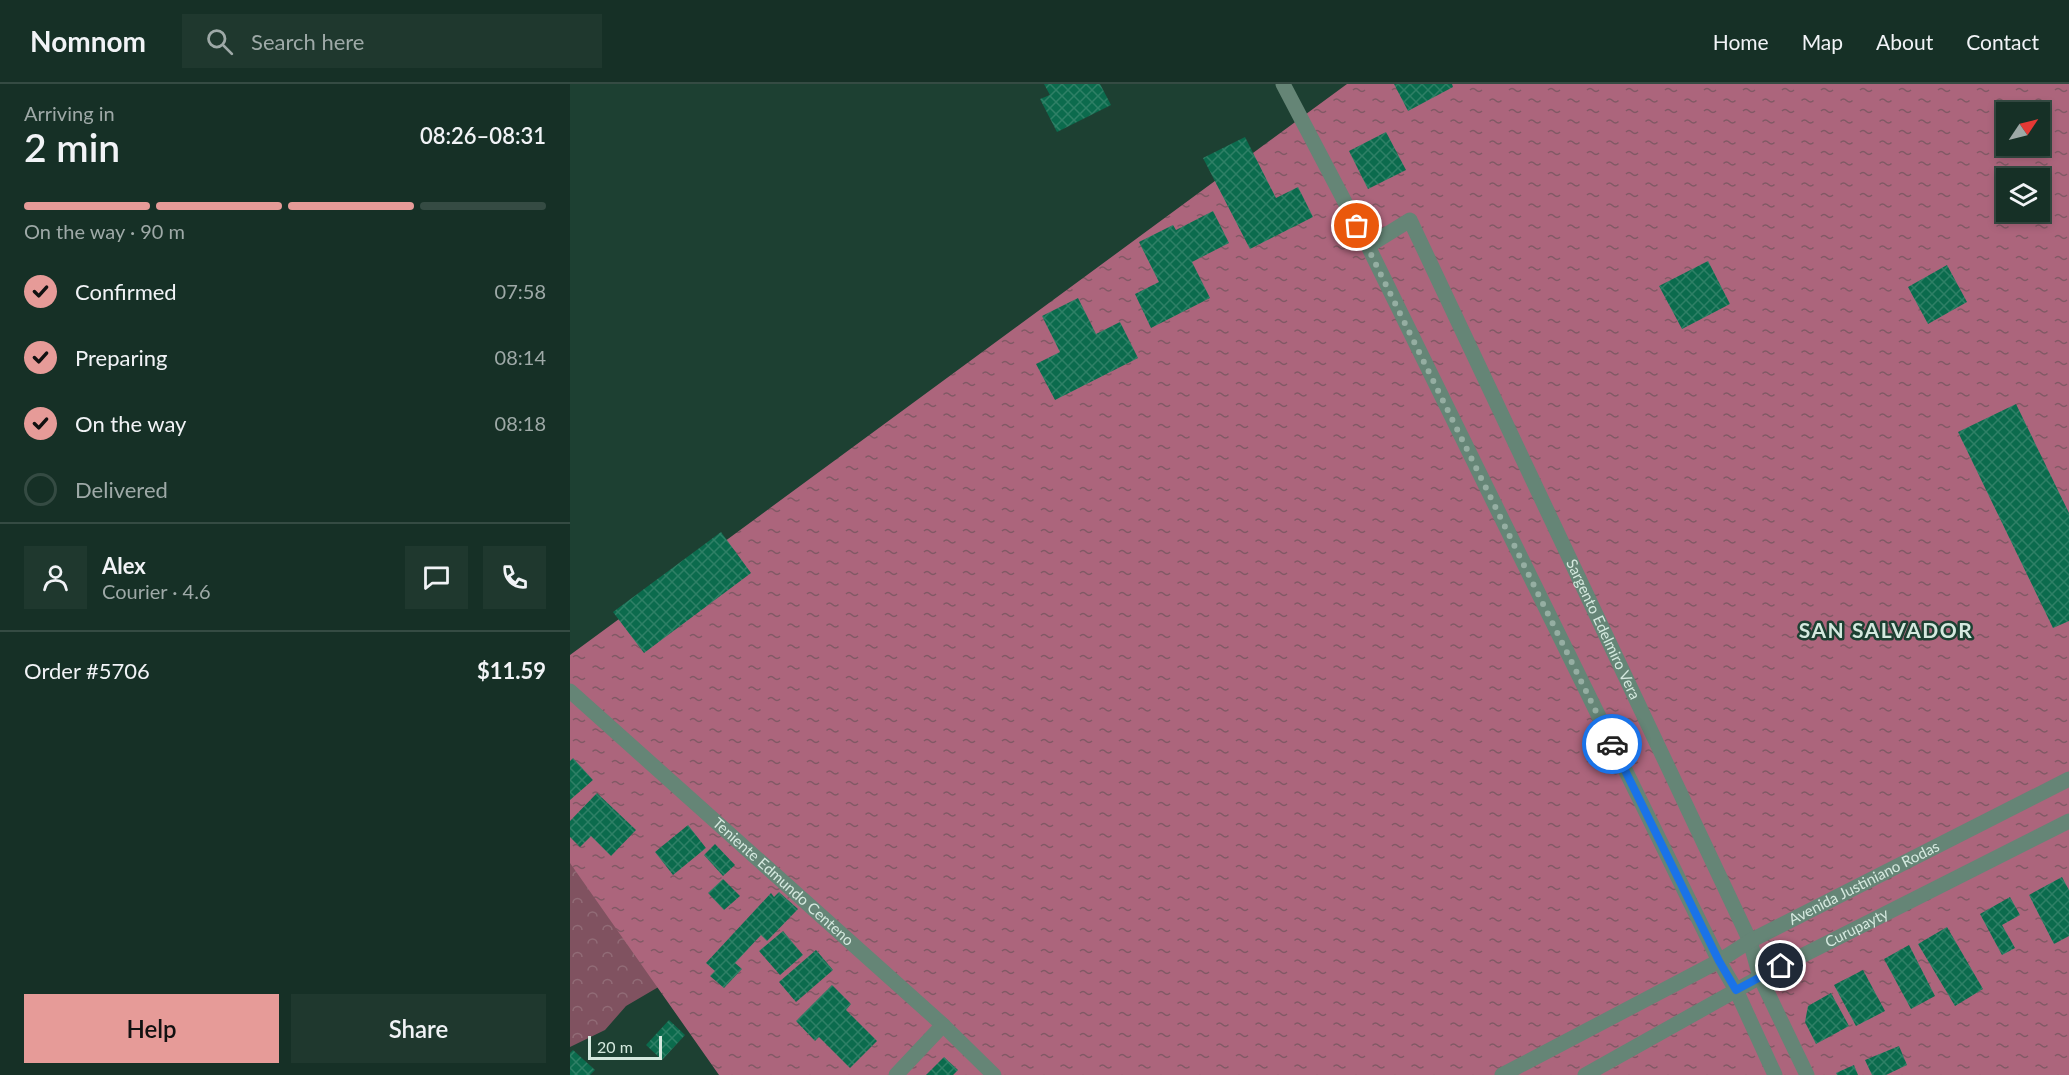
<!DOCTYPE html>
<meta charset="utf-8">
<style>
:root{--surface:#163026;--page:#1f382e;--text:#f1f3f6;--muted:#9ea9a7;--line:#354b43;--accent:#e69b98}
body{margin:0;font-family:Lato,sans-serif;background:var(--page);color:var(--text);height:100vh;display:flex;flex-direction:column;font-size:22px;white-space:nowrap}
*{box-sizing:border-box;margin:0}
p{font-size:20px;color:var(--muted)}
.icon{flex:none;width:33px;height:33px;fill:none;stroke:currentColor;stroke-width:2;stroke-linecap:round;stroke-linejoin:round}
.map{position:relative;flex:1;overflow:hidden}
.drawer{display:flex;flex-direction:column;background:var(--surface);width:570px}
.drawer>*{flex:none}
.needle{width:39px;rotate:55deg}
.tools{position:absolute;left:1426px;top:18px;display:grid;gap:12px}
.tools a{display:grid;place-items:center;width:54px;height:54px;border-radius:0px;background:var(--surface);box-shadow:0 3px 9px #0003,0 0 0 2px var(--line);font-size:30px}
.scale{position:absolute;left:18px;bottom:15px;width:74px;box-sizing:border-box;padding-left:6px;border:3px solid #d5e9df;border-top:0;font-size:16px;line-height:21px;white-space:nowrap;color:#d5e9df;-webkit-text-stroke:4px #1d4032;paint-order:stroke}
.pin{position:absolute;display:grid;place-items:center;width:51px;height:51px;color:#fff;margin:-26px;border:3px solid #fff;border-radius:50%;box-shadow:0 2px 6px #0007}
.courier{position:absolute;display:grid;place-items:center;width:60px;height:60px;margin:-30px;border:4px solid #1a73e8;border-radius:50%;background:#fff;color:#222;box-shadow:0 2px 8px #0007}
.headline em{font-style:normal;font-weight:600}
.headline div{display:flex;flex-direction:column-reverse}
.headline{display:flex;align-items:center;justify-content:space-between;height:102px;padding:0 24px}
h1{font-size:39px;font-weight:600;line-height:45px}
.bar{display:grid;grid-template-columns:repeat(4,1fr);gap:9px 6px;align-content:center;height:72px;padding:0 24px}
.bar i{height:8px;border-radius:4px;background:var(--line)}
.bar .active{background:var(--accent)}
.bar p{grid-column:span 4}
.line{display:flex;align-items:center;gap:15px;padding:0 24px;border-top:2px solid var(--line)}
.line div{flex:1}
.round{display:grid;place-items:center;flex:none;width:63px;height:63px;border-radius:0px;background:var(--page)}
ol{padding:0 24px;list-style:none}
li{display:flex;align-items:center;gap:18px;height:66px}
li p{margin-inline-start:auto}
li .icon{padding:6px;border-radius:50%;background:var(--accent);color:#111;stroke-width:4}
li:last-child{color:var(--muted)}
li i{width:33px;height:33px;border:3px solid var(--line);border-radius:50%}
.button{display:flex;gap:12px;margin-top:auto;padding:12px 24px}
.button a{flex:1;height:69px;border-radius:0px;background:var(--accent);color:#111;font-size:24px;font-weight:600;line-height:69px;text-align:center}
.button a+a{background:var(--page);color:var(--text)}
header{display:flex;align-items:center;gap:36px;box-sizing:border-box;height:84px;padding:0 30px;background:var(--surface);border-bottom:2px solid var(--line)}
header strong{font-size:28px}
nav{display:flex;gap:33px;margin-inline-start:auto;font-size:21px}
.search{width:420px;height:54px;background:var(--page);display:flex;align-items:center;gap:15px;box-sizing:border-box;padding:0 21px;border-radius:0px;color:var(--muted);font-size:22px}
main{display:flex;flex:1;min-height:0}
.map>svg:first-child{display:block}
.forest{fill:url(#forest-crowns)}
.water{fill:url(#water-ripples);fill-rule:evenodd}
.building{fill:url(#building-cross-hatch)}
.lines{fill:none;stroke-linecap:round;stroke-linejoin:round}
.minor{stroke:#658576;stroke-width:15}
.done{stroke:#95aea2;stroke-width:6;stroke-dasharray:0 10.8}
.route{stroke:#1a73e8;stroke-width:8}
.labels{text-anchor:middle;stroke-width:5;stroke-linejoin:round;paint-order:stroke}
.street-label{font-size:15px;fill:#d5e9df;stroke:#1d4032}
.district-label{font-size:21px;font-weight:bold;letter-spacing:1.5px;fill:#d5e9df;stroke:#1d4032}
</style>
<header>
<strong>Nomnom</strong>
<div class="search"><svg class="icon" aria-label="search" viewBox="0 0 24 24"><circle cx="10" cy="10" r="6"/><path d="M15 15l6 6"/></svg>Search here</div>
<nav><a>Home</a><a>Map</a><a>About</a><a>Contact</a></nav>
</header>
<main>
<section class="drawer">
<div class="headline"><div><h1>2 min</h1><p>Arriving in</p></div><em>08:26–08:31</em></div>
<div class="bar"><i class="active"></i><i class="active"></i><i class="active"></i><i></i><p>On the way · 90 m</p></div>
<ol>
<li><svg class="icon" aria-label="check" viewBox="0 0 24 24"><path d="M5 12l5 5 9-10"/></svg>Confirmed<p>07:58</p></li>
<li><svg class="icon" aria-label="check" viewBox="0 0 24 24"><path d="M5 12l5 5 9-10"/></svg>Preparing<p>08:14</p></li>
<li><svg class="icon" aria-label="check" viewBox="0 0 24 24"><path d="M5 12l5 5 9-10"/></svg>On the way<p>08:18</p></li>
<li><i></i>Delivered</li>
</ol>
<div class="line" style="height:108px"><a class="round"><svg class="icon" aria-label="person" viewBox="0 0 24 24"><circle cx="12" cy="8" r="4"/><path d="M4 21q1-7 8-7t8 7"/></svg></a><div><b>Alex</b><p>Courier · 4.6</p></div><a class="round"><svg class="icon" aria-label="chat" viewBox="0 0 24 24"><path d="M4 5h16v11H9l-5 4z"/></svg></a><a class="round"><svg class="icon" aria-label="phone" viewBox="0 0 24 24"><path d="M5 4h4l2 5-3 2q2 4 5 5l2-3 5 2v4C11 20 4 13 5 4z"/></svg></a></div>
<div class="line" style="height:78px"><div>Order #5706</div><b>$11.59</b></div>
<div class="button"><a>Help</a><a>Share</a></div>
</section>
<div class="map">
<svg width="1499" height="991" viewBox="0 0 1499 991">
<defs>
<pattern id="forest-crowns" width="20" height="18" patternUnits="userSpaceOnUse" patternTransform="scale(1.5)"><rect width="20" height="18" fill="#805260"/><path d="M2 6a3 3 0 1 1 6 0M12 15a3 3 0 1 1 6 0" fill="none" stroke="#916b76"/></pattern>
<pattern id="water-ripples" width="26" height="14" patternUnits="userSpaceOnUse" patternTransform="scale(1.5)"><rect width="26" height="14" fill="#ac657c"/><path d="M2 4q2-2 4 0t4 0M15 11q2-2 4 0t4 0" fill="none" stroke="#815965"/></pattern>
<pattern id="building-cross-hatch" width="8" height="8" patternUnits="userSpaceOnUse" patternTransform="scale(1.5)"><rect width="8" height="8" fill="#0b6b4d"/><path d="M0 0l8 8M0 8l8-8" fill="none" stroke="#2e8066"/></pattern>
</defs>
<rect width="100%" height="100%" fill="#1d4032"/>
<path class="forest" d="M0 772 114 888 56 922 35 946 0 963Z"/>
<path class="water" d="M777 0H1499V991H149L0 779V571ZM1437 28H1470V62H1437ZM1437 94H1470V128H1437Z"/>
<path class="building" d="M474 0H530L541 21 487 48 470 15 480 11Z
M824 0H882L883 3 838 27Z
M816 48 836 86 798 105 779 67Z
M675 53 706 114 728 103 743 133 680 165 633 74Z
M643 127 659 159 622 178 640 214 581 244 565 210 589 198 569 158 603 141 606 146Z
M1138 177 1160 220 1112 245 1089 202Z
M1377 181 1397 218 1358 240 1338 203Z
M508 214 526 250 550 238 568 274 485 316 466 280 490 268 472 232Z
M1446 320 1499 429V537L1483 544 1388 348Z
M151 448 181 489 74 569 43 528Z
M3 674 23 696 0 716V677Z
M27 709 66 746 41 772 21 752 10 763 0 753V737Z
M118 741 136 764 103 791 85 768Z
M145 760 165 781 153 792 134 771Z
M1492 793 1499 806V852L1484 860 1459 811Z
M153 795 170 812 154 826 138 809Z
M209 808 228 825 197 857 191 851 165 879 172 885 154 904 140 892 145 887 136 879 201 809 204 813Z
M1440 813 1450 831 1432 841 1445 864 1432 871 1410 830Z
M1377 843 1413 905 1385 922 1348 860Z
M213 847 233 871 210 891 189 867Z
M1339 861 1365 912 1341 925 1314 875Z
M246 866 263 886 226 918 209 898Z
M1293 886 1315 927 1286 942 1264 901Z
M262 901 281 920 276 926 307 957 280 984 249 953 245 957 226 937Z
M1261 909 1279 942 1246 960 1235 938 1238 922Z
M99 936 115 951 92 976 76 961Z
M1329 962 1337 981 1316 991H1302L1295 976Z
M3 966 25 986 20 991H0V969Z
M374 973 388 986 383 991H356Z
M1284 981 1288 991H1267L1266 989Z"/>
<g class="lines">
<g class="minor">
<path d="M713 0 798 162 1149 877 1166 906 1205 991"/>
<path id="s1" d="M798 162 840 136 1180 857 1190 893 1237 991"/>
<path id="s2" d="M0 607 373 941 424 991"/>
<path d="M326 991 373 941"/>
<path id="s3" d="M932 991 1149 877 1180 857 1499 695"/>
<path id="s4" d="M1015 991 1190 893 1499 737"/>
</g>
</g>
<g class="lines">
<path class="done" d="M787 142 1042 660"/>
<path class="route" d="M1042 660 1149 877 1166 906 1211 882"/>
</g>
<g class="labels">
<g class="street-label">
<text dy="5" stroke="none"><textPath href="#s1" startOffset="502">Sargento Edelmiro Vera</textPath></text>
<text dy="5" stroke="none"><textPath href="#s2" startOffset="286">Teniente Edmundo Centeno</textPath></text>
<text dy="5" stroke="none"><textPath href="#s3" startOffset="410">Avenida Justiniano Rodas</textPath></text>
<text dy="5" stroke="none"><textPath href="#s4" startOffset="309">Curupayty</textPath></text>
</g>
<g class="district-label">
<text x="1316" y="554">SAN SALVADOR</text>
</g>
</g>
</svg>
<div class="tools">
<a><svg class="needle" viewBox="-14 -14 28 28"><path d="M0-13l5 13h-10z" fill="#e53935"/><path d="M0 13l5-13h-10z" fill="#9ea9a7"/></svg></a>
<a><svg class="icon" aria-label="layers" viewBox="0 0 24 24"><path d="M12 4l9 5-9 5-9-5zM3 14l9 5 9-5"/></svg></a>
</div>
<div class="scale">20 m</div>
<div class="pin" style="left:787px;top:142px;background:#ea580c"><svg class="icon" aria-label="bag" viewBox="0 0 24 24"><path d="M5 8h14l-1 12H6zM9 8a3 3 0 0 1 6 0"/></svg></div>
<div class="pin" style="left:1211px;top:882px;background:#1f2937"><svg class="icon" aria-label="home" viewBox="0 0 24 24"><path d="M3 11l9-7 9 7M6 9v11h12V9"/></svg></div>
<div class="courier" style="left:1042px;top:660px"><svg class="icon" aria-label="car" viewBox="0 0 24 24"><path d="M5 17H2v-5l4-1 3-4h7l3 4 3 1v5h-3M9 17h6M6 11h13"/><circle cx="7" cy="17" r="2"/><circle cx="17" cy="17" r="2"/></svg></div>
</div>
</main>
